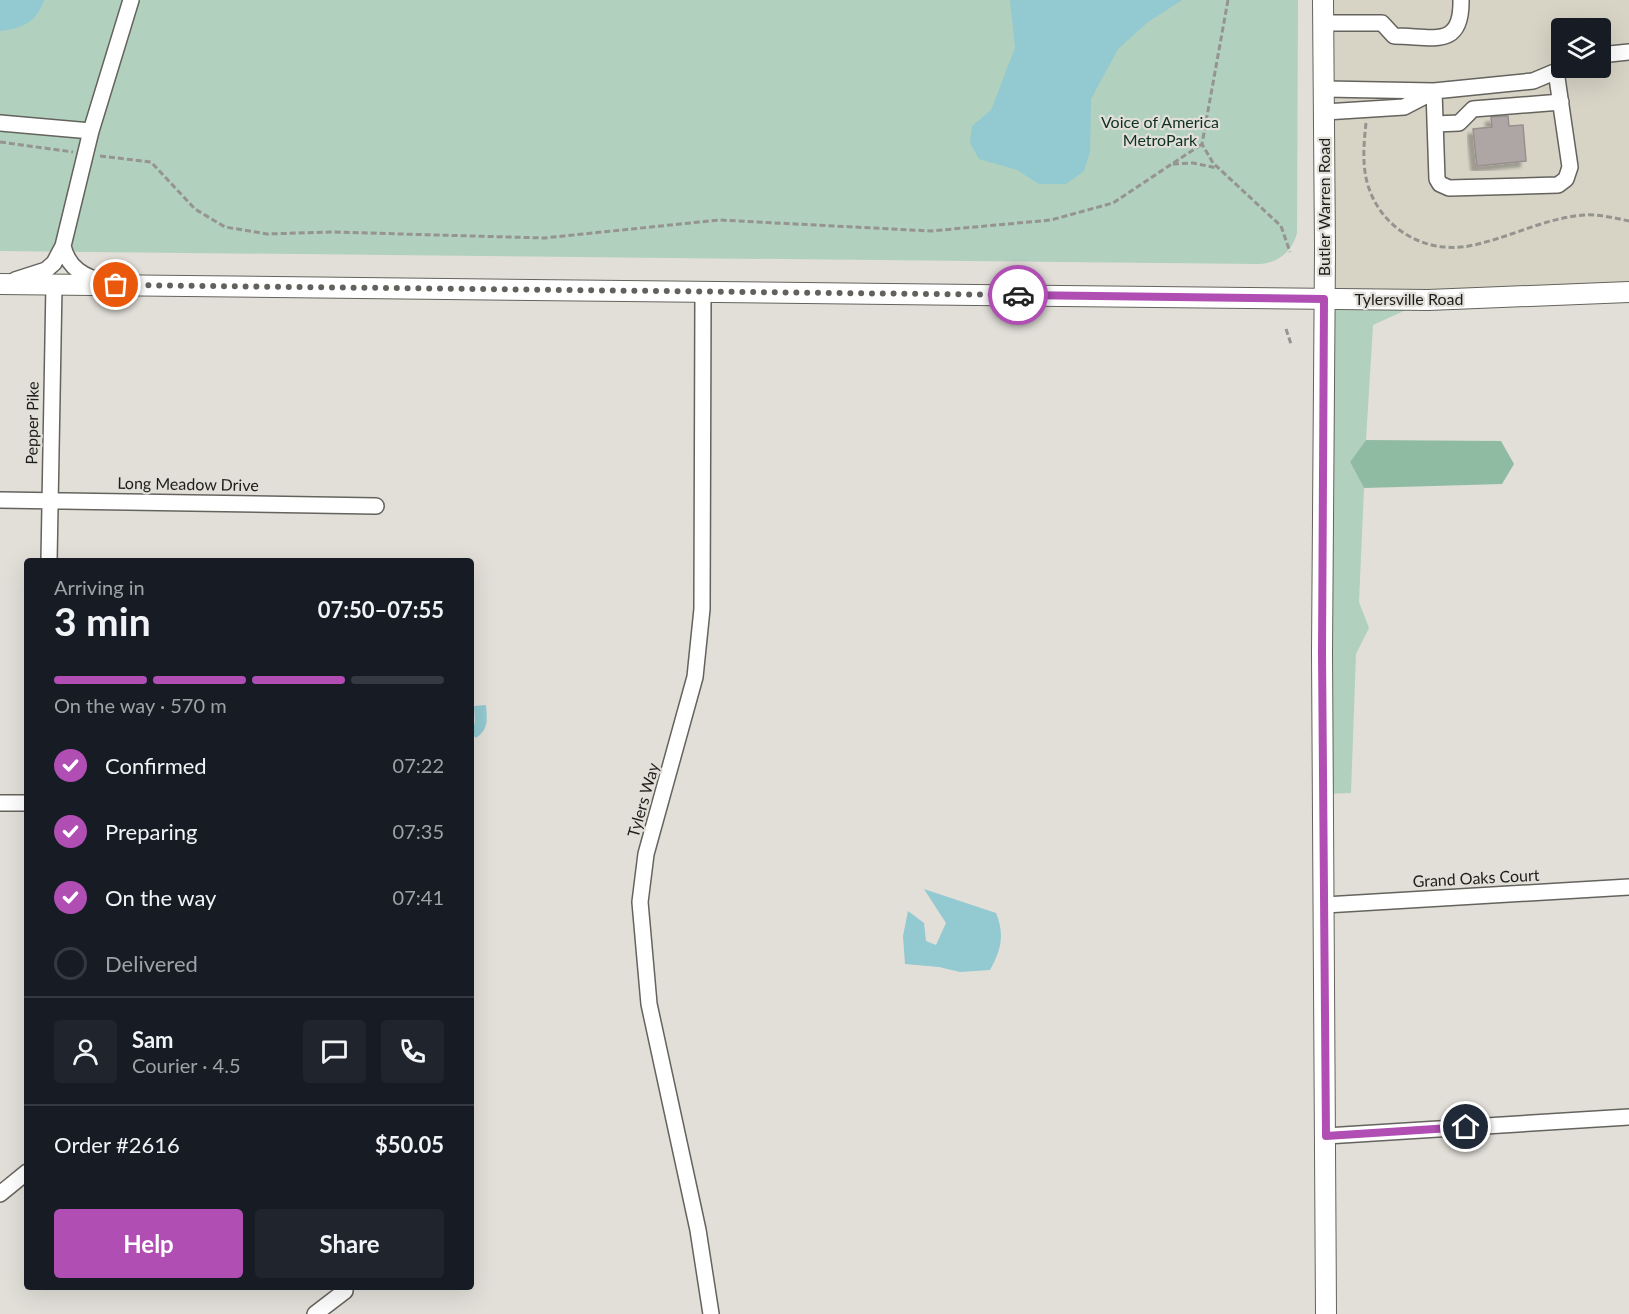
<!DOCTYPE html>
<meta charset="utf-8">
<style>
:root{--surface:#171b24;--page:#20242c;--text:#f1f3f6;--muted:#9ea1a6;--line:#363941;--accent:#b04eb4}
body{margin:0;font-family:Lato,sans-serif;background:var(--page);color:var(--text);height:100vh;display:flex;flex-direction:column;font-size:22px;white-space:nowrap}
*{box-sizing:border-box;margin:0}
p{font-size:20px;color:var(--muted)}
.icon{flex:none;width:33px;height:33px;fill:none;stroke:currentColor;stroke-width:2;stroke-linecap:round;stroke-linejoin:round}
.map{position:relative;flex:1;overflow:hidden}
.drawer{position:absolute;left:24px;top:558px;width:450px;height:732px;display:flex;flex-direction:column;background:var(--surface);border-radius:6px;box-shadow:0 6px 24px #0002}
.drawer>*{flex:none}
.buttons{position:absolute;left:1551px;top:18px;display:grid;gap:12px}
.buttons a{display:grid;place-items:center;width:60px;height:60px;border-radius:6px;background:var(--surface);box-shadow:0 6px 24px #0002;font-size:30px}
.pin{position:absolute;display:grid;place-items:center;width:51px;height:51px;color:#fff;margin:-26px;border:3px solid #fff;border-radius:50%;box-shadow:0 2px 6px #0007}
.courier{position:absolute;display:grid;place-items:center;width:60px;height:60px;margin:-30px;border:4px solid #b04eb4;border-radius:50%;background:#fff;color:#222;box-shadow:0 2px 8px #0007}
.head em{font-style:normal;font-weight:700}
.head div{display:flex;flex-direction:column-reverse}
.head{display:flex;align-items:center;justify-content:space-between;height:102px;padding:0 30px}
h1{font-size:39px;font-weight:700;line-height:45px}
.bar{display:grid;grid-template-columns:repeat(4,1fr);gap:9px 6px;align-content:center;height:72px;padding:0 30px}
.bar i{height:8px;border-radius:4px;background:var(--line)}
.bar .current{background:var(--accent)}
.bar p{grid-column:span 4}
.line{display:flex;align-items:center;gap:15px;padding:0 30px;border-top:2px solid var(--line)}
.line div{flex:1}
.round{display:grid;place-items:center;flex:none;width:63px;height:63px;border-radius:6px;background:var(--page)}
ol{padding:0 30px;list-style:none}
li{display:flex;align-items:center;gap:18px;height:66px}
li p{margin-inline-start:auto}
li .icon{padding:6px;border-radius:50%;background:var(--accent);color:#fff;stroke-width:4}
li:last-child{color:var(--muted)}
li i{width:33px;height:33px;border:3px solid var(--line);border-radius:50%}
.action{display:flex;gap:12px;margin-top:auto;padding:12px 30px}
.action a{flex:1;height:69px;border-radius:6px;background:var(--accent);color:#fff;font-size:24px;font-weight:700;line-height:69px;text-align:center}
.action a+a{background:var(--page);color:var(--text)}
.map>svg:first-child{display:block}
.built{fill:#d7d4c6;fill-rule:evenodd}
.green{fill:#b1d0be}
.forest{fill:#90bba3}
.water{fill:#93c9d0}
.building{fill:#aea6a4;stroke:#97908d;stroke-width:1.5;filter:url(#shadow)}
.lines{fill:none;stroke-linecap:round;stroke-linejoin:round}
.minor-casing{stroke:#64635d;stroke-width:18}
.major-casing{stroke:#64635d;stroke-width:22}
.path{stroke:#95948f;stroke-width:3;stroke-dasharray:6 3;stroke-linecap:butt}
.minor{stroke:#fff;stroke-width:15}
.major{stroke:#fff;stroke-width:20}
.done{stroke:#62615d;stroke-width:6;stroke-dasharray:0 10.8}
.route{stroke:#b04eb4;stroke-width:8}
.labels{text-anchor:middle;stroke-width:4.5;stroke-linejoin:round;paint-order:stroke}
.park-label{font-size:16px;fill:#0e3221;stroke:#e1dfd8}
.street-label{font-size:16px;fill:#1d1d1b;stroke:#e1dfd8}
</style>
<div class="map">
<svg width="1629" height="1314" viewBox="0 0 1629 1314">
<defs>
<filter id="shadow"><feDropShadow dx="-5.5" dy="5.5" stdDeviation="1.5" flood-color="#0004"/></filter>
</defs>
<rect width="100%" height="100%" fill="#e1dfd8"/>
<path class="built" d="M1323 0H1629V292L1324 299ZM1562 28H1600V68H1562Z"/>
<path class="green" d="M0 0H1298L1297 233C1292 252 1278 263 1259 264L0 251Z
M1324 299 1428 300 1373 325 1366 440 1350 462 1364 488 1359 602 1369 628 1356 654 1351 793 1324 794Z"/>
<path class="forest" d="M1366 440 1501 441 1514 464 1502 484 1364 488 1350 462Z"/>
<path class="water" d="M0 0H44C36 23 23 28 0 31Z
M1010 0H1182L1148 22 1118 49 1091 99 1090 152 1084 171 1066 184H1039L1017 170 979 159 970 143 972 126 991 110 1015 48Z
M486 705C487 720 489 729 476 738L471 733 475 722 474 706Z
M924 889 996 913C1005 935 1001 950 990 970L960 972 939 967 905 964 903 936 908 911 924 923 926 941 936 945 946 923Z"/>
<path class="building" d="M1508 116 1509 126 1523 125 1526 161 1477 166 1473 129 1492 127 1491 117Z"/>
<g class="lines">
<g class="minor-casing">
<path id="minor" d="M1323 23H1382L1394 36C1432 36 1462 50 1461 0
M1600 55 1629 52
M1325 89 1434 91 1533 81 1564 68
M1434 91 1437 179 1440 184 1449 188 1558 185 1566 179 1570 167 1556 71
M1325 112 1404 107 1431 93
M0 123 91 131
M1435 124 1459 123 1473 109 1561 102
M63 246C68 268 84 277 105 282
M15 280 46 270 54 263 63 246 91 131 131 0
M703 293 702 609 695 677 646 854 640 902 649 1004 698 1230 711 1314
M0 500 376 506
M49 561 54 285
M0 803H27
M1325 905 1629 887
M1326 1136 1629 1117
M0 1194 27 1172
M315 1314 345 1291V1287"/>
</g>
<g class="major-casing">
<path id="major" d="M1323 0 1325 250 1322 652 1326 1314
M0 284 1428 300 1629 292"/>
</g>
<path class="path" d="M1228 0 1202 144 1213 163 1281 226 1290 252
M1366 123C1364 142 1362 163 1367 182 1379 227 1423 254 1469 246 1507 239 1544 218 1584 215 1599 214 1614 218 1629 221
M0 142 73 152
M100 156 151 162 195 209 225 227 267 234 331 232 544 238 719 220 931 231 1051 220 1113 203 1202 144
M1173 164 1193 163 1217 168
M1286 329 1291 344"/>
<use href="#minor" class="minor"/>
<use href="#major" class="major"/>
</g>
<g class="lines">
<path class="done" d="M116 285 1018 295"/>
<path class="route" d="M1018 295 1324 299 1322 652 1326 1136 1466 1127"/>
</g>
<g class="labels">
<g class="park-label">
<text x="1160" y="128">Voice of America<tspan x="1160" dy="18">MetroPark</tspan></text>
</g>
<g class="street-label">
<text transform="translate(1324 207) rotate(-90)" y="6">Butler Warren Road</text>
<text x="1409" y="305">Tylersville Road</text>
<text transform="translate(32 423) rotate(-89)" y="6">Pepper Pike</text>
<text transform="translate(188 484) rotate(1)" y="6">Long Meadow Drive</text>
<text transform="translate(643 800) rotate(-74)" y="6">Tylers Way</text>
<text transform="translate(1476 878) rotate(-3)" y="6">Grand Oaks Court</text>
</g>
</g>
</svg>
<div class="buttons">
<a><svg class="icon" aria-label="layers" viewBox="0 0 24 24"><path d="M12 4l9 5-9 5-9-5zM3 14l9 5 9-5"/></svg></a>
</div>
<div class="pin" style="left:116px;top:285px;background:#ea580c"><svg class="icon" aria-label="bag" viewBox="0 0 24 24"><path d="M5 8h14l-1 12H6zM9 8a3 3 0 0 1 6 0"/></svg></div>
<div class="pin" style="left:1466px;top:1127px;background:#1f2937"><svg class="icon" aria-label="home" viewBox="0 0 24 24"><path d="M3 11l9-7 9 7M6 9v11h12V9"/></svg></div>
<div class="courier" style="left:1018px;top:295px"><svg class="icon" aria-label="car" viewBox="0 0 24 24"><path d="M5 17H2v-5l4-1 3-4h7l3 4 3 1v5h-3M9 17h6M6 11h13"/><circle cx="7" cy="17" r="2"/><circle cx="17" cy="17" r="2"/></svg></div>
<section class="drawer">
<div class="head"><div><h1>3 min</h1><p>Arriving in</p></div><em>07:50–07:55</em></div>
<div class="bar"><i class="current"></i><i class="current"></i><i class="current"></i><i></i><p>On the way · 570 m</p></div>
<ol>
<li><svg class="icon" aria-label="check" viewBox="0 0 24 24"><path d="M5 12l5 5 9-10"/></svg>Confirmed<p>07:22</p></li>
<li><svg class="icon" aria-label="check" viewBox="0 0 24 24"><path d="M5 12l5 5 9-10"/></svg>Preparing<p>07:35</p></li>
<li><svg class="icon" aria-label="check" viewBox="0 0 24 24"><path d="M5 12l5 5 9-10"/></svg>On the way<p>07:41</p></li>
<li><i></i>Delivered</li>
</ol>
<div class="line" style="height:108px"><a class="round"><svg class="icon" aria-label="person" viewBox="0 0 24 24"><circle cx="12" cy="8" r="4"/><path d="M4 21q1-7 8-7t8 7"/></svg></a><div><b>Sam</b><p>Courier · 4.5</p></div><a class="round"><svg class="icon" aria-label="chat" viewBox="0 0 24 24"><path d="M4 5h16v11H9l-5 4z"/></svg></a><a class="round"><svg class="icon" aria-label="phone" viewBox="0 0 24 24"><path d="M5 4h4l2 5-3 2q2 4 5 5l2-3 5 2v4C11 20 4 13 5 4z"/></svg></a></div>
<div class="line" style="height:78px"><div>Order #2616</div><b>$50.05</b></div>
<div class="action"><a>Help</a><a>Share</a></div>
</section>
</div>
